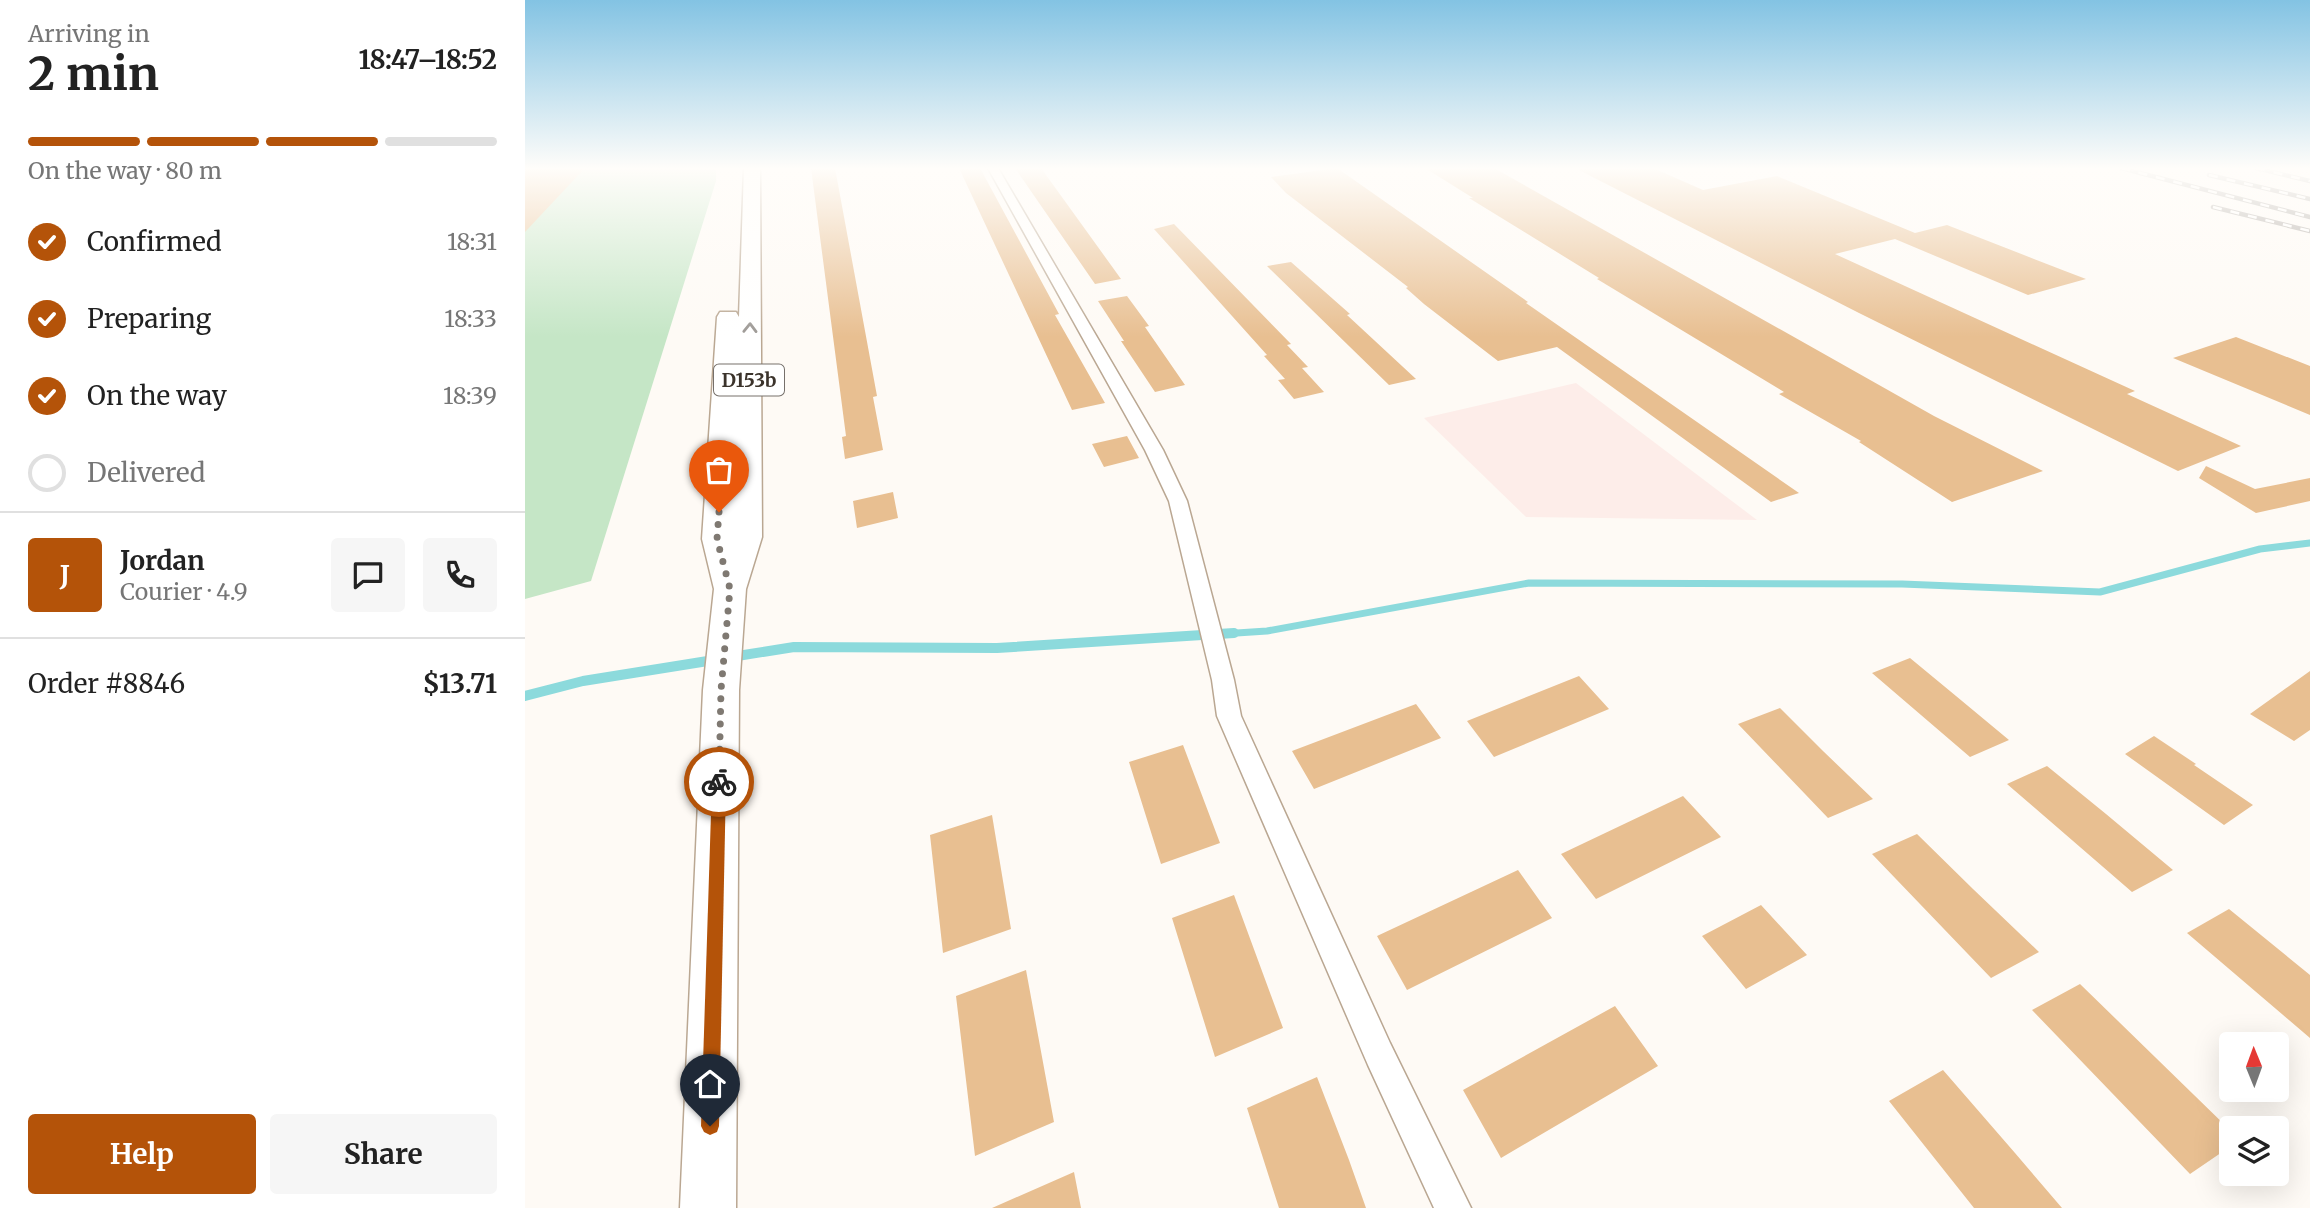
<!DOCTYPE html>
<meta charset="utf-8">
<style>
:root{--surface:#fff;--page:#f6f6f6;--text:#222;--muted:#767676;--line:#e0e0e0;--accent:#b45309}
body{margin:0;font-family:Merriweather,serif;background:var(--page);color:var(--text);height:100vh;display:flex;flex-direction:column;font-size:26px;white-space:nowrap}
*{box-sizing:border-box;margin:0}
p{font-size:23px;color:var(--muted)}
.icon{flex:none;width:38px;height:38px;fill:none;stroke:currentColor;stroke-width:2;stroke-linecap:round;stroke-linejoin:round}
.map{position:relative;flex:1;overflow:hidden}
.details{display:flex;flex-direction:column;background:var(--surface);width:525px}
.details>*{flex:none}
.needle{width:46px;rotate:359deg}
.buttons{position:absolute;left:1694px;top:1032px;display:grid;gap:14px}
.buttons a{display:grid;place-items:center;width:70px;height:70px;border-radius:7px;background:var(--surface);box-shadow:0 7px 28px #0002;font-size:35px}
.pin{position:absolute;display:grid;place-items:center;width:60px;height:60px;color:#fff;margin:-72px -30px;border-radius:50% 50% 50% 0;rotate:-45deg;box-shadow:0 0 7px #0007}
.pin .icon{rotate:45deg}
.courier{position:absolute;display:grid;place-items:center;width:70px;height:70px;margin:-35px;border:5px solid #b45309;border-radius:50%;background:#fff;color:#222;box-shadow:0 2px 9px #0007}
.headline em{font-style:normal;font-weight:700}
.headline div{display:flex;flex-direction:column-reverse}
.headline{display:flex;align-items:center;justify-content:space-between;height:119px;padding:0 28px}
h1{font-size:46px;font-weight:700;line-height:52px}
.bar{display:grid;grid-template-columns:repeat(4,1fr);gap:10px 7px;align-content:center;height:84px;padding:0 28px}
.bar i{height:9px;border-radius:5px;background:var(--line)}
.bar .current{background:var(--accent)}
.bar p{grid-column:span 4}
.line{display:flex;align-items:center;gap:18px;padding:0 28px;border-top:2px solid var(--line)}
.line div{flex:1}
.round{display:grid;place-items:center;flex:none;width:74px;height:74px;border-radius:7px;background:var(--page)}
ol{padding:0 28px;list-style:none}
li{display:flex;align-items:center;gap:21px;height:77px}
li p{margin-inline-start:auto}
li .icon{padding:7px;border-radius:50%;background:var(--accent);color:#fff;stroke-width:4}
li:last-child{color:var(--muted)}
li i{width:38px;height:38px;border:4px solid var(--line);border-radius:50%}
.primary-button{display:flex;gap:14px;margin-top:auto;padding:14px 28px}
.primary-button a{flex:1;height:80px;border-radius:7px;background:var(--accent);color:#fff;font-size:28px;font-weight:700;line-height:80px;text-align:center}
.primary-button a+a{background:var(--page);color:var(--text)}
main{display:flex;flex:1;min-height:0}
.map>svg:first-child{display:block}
.industrial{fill:#fdede9}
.green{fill:#c5e6c6}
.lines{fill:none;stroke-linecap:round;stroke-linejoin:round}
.stream-far1{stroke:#8cdadc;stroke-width:7}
.stream{stroke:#8cdadc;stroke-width:10}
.building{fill:#e8bf91}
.minor-casing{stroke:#baa792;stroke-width:3}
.primary-casing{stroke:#baa792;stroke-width:3}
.minor{fill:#fff;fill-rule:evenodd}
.primary{fill:#fff;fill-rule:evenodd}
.rail-casing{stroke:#a59f99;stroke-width:4.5}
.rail{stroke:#fff;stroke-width:2.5;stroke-dasharray:9;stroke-linecap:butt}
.oneway{stroke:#9d9995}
.route{fill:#b45309}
.done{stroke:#7f7972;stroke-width:7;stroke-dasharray:0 12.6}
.labels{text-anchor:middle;stroke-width:5;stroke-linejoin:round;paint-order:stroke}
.shield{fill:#fff;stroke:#76706b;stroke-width:2}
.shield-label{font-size:19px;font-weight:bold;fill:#3b332b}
</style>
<main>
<section class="details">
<div class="headline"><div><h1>2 min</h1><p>Arriving in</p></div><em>18:47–18:52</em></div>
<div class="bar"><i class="current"></i><i class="current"></i><i class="current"></i><i></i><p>On the way · 80 m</p></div>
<ol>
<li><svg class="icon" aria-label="check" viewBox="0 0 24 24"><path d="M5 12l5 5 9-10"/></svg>Confirmed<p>18:31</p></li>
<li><svg class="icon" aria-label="check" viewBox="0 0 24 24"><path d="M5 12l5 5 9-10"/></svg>Preparing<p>18:33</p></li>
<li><svg class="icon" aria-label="check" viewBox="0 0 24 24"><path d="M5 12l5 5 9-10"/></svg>On the way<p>18:39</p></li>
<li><i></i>Delivered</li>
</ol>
<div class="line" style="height:126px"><b class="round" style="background:var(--accent);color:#fff">J</b><div><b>Jordan</b><p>Courier · 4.9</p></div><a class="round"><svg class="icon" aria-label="chat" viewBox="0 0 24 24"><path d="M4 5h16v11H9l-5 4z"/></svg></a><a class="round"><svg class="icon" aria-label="phone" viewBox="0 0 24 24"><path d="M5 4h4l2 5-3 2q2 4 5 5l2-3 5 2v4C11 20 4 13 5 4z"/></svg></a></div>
<div class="line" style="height:91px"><div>Order #8846</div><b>$13.71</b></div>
<div class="primary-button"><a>Help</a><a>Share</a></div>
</section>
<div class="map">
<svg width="1785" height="1208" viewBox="0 0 1785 1208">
<rect width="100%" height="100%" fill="#fefaf5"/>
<path class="industrial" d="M1051 383 1232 520 1001 517 899 418Z"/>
<path class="green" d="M0 168H191V181L66 581 0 599Z"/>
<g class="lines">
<path class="stream-far1" d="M681 635 742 631 1004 583 1377 584 1575 592 1735 549 1785 543"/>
<path class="stream" d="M206 657 269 647 472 648 709 633
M0 696 58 681 189 660"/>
</g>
<path class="building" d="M0 168H60L0 232Z
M286 168H310L352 396 348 397 358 450 320 459 317 437 321 436Z
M434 168H455L534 314 530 315 580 403 547 410Z
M490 168H516L596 279 570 284Z
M812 168 1003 302 1001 303 1274 493 1246 502 1032 347 973 361 899 304 881 288 883 287 761 193 746 177Z
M900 168H969L1409 416 1518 471 1427 502 1334 442 1336 441 1254 394 1259 392 1072 279 1074 278 944 198H948Z
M1050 168H1128L1178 190 1252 176 1390 233 1422 225 1540 271 1561 279 1503 295 1370 239 1310 254 1610 391 1602 394 1716 446 1653 471 1334 313Z
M649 224 766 344 762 345 783 367 777 368 799 392 769 399 753 380 760 379 739 356 742 355 629 229Z
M766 262 825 314 822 315 891 379 864 385 742 266Z
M602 296 624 326 620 327 660 385 630 392 596 341H599L573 301Z
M1711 337 1785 366V415L1648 358Z
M602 436 614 458 579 467 567 444Z
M1681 466 1730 489 1785 478V501L1731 513 1674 478Z
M368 492 373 518 332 528 328 501Z
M1385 658 1431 696 1484 740 1445 757 1347 673Z
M1785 671V730L1769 741 1725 714Z
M1054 676 1084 709 969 757 942 721Z
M891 704 916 738 789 789 767 751Z
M1255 708 1298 751 1348 799 1303 818 1213 724Z
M1629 736 1671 764 1669 765 1728 805 1699 825 1600 754Z
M658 745 695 843 636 864 604 762Z
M1522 766 1581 814 1648 870 1607 892 1482 784Z
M1158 796 1196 837 1071 899 1036 854Z
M467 815 486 929 418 953 405 835Z
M1392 834 1448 889 1514 952 1466 978 1347 854Z
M993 870 1027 918 882 990 852 936Z
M709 895 758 1028 690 1057 647 918Z
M1236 905 1282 955 1221 989 1177 936Z
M1704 909 1785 975V1038L1662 933Z
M501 970 529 1122 450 1156 431 996Z
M1555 984 1706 1131V1146L1665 1174 1507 1010Z
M1090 1006 1133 1066 976 1158 938 1090Z
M1418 1070 1490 1153 1537 1208H1449L1364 1101Z
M792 1077 824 1160 841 1208H754L722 1108Z
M549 1172 556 1208H467Z"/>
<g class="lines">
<g class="minor-casing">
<path id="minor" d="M463 168H473L638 450 662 501 709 680 716 716 865 1043 946 1208H909L843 1065 692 716 687 680 644 501 620 450Z"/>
</g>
<g class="primary-casing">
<path id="primary" d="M219 168H235L237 537 221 589 214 690 211 1208H155L178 690 189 589 177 539 192 317 195 312H211L214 317Z"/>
</g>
<use href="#minor" class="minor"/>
<use href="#primary" class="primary"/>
<g class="rail-casing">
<path id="rail" d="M1596 168 1785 217
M1731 168 1785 181
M1684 175 1785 199
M1688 207 1785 231"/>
</g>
<use href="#rail" class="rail"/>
</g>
<defs><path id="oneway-chevron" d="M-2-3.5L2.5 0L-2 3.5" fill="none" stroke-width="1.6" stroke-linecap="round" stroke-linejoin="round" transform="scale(1.75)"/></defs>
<use class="oneway" href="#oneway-chevron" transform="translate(225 328) rotate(-89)"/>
<linearGradient id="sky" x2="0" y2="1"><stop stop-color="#83c3e3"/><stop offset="0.5" stop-color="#fffdfa"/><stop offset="1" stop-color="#fffdfa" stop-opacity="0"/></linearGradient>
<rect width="1785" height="337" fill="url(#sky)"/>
<path class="route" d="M194 777 201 782 194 1126 192 1132 185 1135 179 1132 176 1126 187 782Z"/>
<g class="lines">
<path class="done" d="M194 512 192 539 205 589 196 690 194 782"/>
</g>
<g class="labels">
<rect class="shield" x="189" y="364.5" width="70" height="31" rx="5"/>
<g class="shield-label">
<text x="224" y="387">D153b</text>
</g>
</g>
</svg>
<div class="buttons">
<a><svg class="needle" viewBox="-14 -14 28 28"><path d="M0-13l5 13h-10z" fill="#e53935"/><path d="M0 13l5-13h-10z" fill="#767676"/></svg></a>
<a><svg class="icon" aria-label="layers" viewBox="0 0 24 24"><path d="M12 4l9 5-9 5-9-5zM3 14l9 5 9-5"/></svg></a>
</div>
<div class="pin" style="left:194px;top:512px;background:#ea580c"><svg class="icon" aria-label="bag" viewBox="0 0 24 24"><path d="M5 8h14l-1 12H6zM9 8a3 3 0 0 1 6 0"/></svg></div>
<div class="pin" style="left:185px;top:1126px;background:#1f2937"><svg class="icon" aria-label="home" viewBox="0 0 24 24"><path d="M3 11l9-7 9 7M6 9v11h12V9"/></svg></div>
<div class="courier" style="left:194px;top:782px"><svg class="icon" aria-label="bike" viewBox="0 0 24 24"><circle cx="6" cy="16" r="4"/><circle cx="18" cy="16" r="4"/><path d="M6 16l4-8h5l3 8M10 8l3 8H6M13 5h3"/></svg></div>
</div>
</main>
